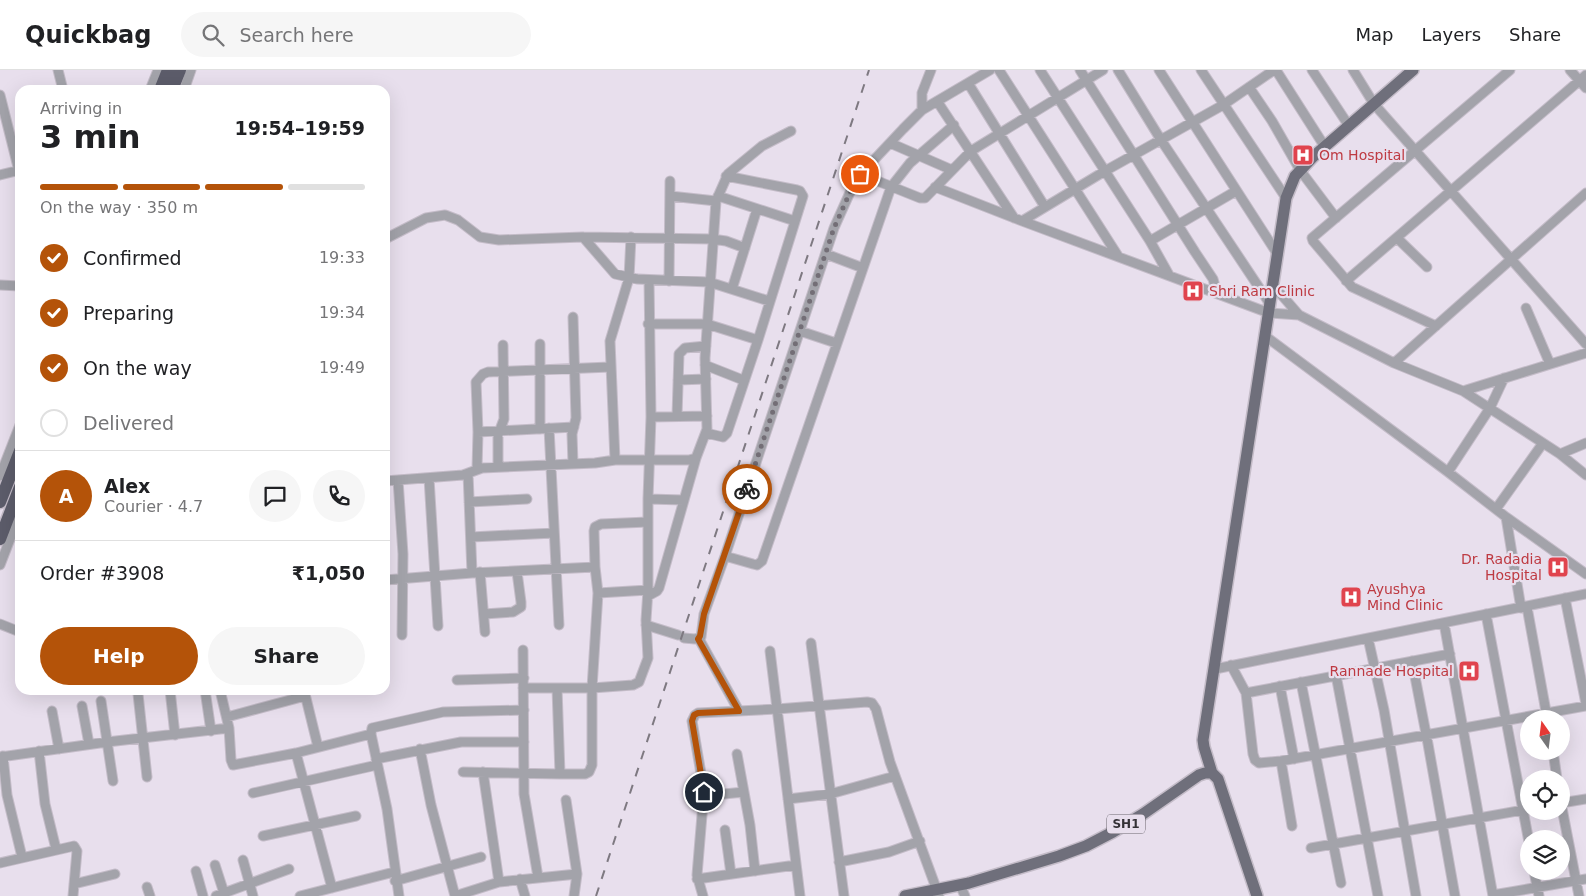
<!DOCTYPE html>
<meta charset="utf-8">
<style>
:root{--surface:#fff;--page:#f6f6f6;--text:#202124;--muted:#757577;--line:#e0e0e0;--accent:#b45309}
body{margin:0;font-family:"DejaVu Sans",sans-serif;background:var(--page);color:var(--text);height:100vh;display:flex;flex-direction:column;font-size:19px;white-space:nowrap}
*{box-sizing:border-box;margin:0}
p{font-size:16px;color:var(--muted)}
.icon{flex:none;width:28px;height:28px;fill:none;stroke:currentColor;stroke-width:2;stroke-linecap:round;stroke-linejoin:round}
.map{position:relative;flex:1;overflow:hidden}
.panel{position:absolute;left:15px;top:15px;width:375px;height:610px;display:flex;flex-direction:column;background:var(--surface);border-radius:15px;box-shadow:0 5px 20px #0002}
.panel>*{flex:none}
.needle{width:32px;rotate:346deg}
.buttons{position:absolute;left:1520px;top:640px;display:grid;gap:10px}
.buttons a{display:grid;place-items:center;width:50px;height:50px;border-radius:50%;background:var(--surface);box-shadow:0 5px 20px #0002;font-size:25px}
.pin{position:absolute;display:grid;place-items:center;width:42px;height:42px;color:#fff;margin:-21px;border:2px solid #fff;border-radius:50%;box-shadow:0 1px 5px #0007}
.courier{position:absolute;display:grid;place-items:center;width:50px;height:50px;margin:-25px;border:4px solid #b45309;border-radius:50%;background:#fff;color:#222;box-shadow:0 1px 6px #0007}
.overview em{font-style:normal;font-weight:700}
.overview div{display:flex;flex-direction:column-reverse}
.overview{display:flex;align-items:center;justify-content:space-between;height:85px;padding:0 25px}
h1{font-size:32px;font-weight:700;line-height:38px}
.bar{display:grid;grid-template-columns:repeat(4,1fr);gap:8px 5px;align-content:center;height:60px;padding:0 25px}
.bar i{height:6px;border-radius:4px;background:var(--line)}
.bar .selected{background:var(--accent)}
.bar p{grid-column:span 4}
.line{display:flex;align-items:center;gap:12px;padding:0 25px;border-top:1px solid var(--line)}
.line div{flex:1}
.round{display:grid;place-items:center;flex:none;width:52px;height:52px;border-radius:26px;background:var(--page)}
ol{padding:0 25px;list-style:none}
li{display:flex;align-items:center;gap:15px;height:55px}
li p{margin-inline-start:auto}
li .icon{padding:5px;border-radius:50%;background:var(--accent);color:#fff;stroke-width:4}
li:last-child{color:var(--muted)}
li i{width:28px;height:28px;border:2px solid var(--line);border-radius:50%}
.primary-button{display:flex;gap:10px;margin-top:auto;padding:10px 25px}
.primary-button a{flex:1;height:58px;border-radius:30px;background:var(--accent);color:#fff;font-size:20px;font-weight:700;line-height:58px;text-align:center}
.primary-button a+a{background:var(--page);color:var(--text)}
header{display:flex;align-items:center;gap:30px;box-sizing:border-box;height:70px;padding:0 25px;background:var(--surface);border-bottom:1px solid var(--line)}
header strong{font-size:24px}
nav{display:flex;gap:28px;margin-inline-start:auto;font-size:18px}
.search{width:350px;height:45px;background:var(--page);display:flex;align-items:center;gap:12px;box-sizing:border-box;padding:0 18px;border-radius:28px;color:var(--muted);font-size:19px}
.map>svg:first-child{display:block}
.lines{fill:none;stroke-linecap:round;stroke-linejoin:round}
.minor-casing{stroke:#c4bcc8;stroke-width:11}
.major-casing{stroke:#c4bcc8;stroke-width:14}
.highway-casing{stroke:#c4bcc8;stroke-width:15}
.minor{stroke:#a3a3aa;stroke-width:9}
.major{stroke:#6f6f7b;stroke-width:11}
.highway{stroke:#5c5c6a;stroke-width:12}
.rail{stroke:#7e7981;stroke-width:2;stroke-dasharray:9 9;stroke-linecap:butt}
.done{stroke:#736e76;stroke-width:5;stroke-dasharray:0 9}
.route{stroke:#b45309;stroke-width:6}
.labels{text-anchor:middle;stroke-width:4.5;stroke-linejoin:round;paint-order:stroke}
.shield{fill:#e8dfed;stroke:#6a656d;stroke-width:1}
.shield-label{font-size:12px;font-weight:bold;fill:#343136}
.health-label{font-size:14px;fill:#be3a42;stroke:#e8dfed;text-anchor:start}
</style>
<header>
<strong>Quickbag</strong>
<div class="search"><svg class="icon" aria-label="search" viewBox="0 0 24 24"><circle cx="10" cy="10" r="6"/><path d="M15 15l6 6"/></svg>Search here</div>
<nav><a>Map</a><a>Layers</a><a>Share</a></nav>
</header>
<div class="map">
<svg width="1586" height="826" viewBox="0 0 1586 826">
<rect width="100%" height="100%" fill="#e8dfed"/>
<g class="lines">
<g class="minor-casing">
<path id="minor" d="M58 0 63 20
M999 0 1118 186
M1040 0 1150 171 1169 205
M1080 0 1195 182 1213 209 1217 223
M1118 0 1161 70 1270 234
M1159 0 1278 185
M1201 0 1286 128
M1276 0 1325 77
M1312 0 1349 56
M1353 0 1374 34 1586 274
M1570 0 1586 18
M968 13 1045 137
M1249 17 1272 51 1300 100 1336 148
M150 20 158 0
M184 20 191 0
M0 25 20 105
M937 31 1014 148
M922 40V23L931 0
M890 73 952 100
M860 104 920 128H925L971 81 1103 0
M0 105 20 100
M935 117 1022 151 1269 243 1299 245 1394 293 1463 321 1560 384 1586 405
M670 126 716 131
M718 126 795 151
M1022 151 1105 101 1223 35 1274 0
M583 167 615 204 637 209 709 212 769 231
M1397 168 1427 197
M385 169 426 148 445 145 458 150 480 167 499 170 583 167 712 169 726 171 745 178
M1150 171 1236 121
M826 184 863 198
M669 211 670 111
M1346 211 1586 5
M0 215 20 216
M1273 215 1299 245
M732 219 757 139
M1526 238 1550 294
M573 247 576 348 572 364 573 394
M648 254H707L758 270
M1436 256 1352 217 1313 171 1312 168 1510 0
M800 261 836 273
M1265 266 1448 402 1506 447 1586 504
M540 274V359
M1394 293 1586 123
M705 295 743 310
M678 310 706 309
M1463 321 1586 283
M677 346 679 284 685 278 706 276
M651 347 707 346
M549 358 559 555
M478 362 574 357
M706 363 723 367 727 363 758 270 803 126 800 121 797 120 726 106
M1560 384 1586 373
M615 390 610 271 629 208 631 167
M498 397V365L504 349 503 275
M477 399 478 362 476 312 483 304 488 302 610 297
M1448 402 1490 338 1504 308
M468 403 472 503
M0 406 20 355
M429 408 438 556
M398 410 403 484 402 565
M385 411 463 405 482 398 595 393 615 390H689L696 388 707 359 705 288 716 131 728 104 762 76 791 61
M648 429 684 430
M469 432 527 429
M1496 439 1543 373
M1506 447 1521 538
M471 467 554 463
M725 486 753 494 757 495 762 491 891 117 910 93 954 55
M0 495 20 443
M480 502 485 562
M385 510 472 503 595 497
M598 523 648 520
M648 526 657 521 659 518 696 388
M1565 528 1586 634
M1527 537 1547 647
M484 544 513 542 521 537V532L517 502
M1486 544 1529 772
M1444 553 1493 826
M0 554 20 562
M646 555 678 565
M684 568 695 569 701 567 704 544 725 486 834 158 856 109 903 59 922 40 990 0
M1368 568 1384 640 1416 826
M699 569 739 641
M811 573 844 826
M523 580 524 724 538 807
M770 581 800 826
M1412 591 1428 674 1455 826
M1231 595 1246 623 1253 684 1255 690 1259 693 1281 691 1586 636
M1215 599 1586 524
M1336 605 1378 826
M457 610 524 608
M1301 612 1341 813
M1280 616 1294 689
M523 618H592L633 615 639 612 648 588 646 550 648 520V429L651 347 649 210
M557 618 560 704
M170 620 175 665
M205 620 211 661
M220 620 229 658 231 690 233 695 296 683 371 664
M304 620 318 677
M1246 623 1450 584
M138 624 147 707
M101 631 113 711
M82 636 89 674
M52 641 59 679
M227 647 305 626
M420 679 431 735 455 826
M39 681 45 734 56 779
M1553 681 1557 709
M296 683 332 818
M737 684 750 755 755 801
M3 686 7 725 22 787
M0 687 107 672 229 658
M376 689 461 672H524
M1281 691 1292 756
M463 702 560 704H585L589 702 592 695V618L598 523 595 497 594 461 595 457 601 454 648 452
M483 702 499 812
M253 723 377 695
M704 726 744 722
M788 729 830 724 895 706
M566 730 577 804 574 826
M1561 733 1579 826
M1561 733 1586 729
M725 760 731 804
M263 766 356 746
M1311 778 1529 739
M243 790 253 826
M839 792 889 782 920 771
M0 793 74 776 77 781 73 826
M215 795 224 823
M196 801 203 826
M1534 801 1539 826
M520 809 525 826
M697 809 796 795
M395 811 481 787
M74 814 115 804
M960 815 965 826
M147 817 150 826
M1493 825 1586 809
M216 826 289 799
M300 826 394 802
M399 826 387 739 371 664 372 658 443 642 524 640
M455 826 499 812 577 804
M703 826 697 805 704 721 692 651 695 645 698 643 777 639 867 632 872 633 876 639 890 692 939 826"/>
</g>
<g class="major-casing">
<path id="major" d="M1212 703 1204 677 1203 670 1286 128 1295 106 1314 86 1413 0
M905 826 969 813 1059 786 1086 776 1113 762 1143 744 1199 705 1205 703H1212L1218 709 1257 826"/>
</g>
<g class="highway-casing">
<path id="highway" d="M160 20 168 0
M172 20 180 0
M0 432 20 381
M0 469 20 417"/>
</g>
<use href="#minor" class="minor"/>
<use href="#major" class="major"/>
<use href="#highway" class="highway"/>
<path class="rail" d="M596 826 869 0"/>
</g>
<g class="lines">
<path class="done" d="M747 419 834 158 856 109 860 104"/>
<path class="route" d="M704 722 692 651 694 645 698 643 739 641 698 569 700 566 704 544 747 419"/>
</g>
<defs>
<g id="hospital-square" transform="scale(1.125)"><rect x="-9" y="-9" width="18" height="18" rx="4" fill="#e0444e" stroke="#e8dfed"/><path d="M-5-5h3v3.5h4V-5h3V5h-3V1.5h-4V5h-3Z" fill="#fff"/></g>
</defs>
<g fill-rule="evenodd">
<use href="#hospital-square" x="1303" y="85"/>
<use href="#hospital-square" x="1193" y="221"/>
<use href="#hospital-square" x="1558" y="497"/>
<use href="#hospital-square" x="1351" y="527"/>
<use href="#hospital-square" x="1469" y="601"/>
</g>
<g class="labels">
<rect class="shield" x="1107" y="744.5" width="38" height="19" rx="4"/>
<g class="shield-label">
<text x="1126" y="758">SH1</text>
</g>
<g class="health-label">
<text x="1319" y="90">Om Hospital</text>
<text x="1209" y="226">Shri Ram Clinic</text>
<text x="1542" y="494" text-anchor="end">Dr. Radadia<tspan x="1542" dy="16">Hospital</tspan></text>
<text x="1367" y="524">Ayushya<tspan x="1367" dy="16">Mind Clinic</tspan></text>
<text x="1453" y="606" text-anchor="end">Rannade Hospital</text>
</g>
</g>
</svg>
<div class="buttons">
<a><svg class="needle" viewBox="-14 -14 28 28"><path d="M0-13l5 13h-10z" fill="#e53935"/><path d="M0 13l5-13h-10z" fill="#757577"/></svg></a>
<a><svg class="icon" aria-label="locate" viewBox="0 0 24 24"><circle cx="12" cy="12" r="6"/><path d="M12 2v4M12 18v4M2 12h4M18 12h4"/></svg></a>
<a><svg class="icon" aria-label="layers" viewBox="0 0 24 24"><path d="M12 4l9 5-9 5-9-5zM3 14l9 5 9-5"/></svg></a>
</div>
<div class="pin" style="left:860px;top:104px;background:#ea580c"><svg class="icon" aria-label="bag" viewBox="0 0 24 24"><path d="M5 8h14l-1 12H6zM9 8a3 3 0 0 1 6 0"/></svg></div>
<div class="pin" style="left:704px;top:722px;background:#1f2937"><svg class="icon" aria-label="home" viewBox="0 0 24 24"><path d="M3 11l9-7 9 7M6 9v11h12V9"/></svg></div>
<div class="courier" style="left:747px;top:419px"><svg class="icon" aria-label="bike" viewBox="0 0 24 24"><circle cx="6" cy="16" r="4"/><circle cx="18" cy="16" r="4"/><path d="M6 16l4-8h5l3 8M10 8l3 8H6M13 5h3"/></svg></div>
<section class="panel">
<div class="overview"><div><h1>3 min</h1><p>Arriving in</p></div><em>19:54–19:59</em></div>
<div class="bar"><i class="selected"></i><i class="selected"></i><i class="selected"></i><i></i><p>On the way · 350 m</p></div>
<ol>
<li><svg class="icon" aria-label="check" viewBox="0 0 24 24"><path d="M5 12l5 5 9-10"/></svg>Confirmed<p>19:33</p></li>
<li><svg class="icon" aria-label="check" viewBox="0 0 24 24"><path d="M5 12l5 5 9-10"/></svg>Preparing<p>19:34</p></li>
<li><svg class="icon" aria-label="check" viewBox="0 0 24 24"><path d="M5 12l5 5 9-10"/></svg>On the way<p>19:49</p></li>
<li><i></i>Delivered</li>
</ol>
<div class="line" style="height:90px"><b class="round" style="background:var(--accent);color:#fff">A</b><div><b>Alex</b><p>Courier · 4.7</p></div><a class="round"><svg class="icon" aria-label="chat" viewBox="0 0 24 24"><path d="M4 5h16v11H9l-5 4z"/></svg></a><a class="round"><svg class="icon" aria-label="phone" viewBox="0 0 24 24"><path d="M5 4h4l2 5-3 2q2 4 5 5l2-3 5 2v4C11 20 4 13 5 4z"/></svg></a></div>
<div class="line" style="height:65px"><div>Order #3908</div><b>₹1,050</b></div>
<div class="primary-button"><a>Help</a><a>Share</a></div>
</section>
</div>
